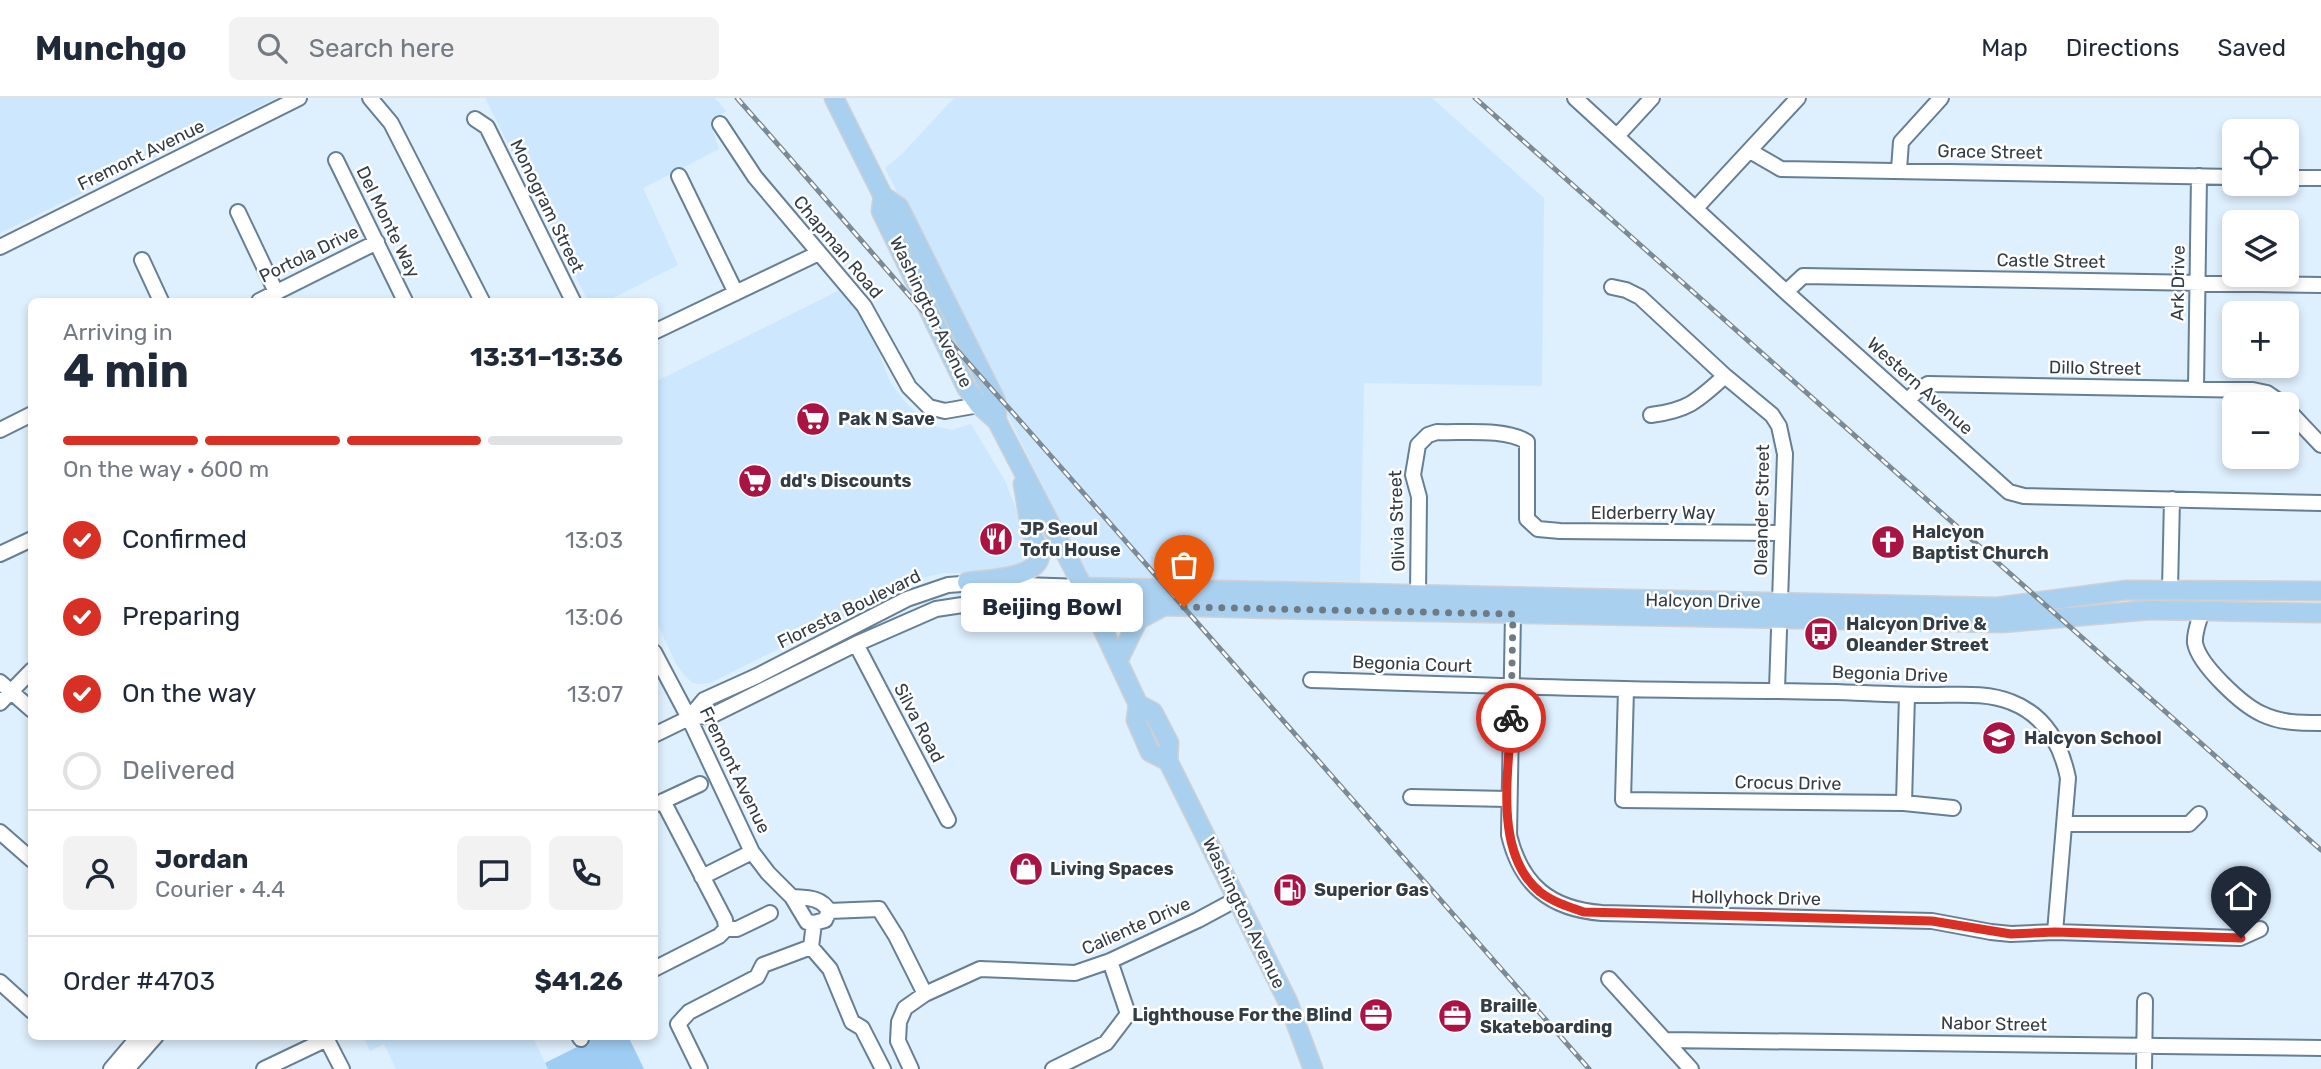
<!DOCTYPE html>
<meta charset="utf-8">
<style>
:root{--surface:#fff;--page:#f2f2f3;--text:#1f2937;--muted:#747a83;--line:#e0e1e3;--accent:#d93025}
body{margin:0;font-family:Rubik,sans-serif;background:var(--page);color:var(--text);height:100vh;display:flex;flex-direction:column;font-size:26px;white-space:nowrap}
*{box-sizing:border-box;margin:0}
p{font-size:23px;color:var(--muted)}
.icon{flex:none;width:38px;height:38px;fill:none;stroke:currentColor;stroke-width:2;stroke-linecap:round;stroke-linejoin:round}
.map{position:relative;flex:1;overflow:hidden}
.drawer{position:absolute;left:28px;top:200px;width:630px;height:742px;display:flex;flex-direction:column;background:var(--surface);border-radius:10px;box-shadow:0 4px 10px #0003}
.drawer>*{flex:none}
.buttons{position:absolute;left:2222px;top:21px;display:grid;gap:14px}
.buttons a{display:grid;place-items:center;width:77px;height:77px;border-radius:10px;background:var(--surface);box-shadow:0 4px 10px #0003;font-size:35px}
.pin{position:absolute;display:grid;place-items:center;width:60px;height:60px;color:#fff;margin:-72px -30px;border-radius:50% 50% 50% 0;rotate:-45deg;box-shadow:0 0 7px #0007}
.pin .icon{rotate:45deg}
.courier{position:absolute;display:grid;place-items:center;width:70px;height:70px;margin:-35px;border:5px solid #d93025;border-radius:50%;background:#fff;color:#222;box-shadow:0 2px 9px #0007}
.bubble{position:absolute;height:49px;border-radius:10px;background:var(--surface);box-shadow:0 4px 10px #0003;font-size:23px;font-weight:700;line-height:49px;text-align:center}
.summary em{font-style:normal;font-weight:700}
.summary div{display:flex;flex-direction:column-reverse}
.summary{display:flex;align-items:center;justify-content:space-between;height:119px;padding:0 35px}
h1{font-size:46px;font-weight:700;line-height:52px}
.bar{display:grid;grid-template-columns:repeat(4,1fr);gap:10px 7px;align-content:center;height:84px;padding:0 35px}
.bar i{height:9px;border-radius:5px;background:var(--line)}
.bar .current{background:var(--accent)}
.bar p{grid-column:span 4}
.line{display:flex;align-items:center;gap:18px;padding:0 35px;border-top:2px solid var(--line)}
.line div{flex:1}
.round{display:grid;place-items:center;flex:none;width:74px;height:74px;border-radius:10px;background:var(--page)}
ol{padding:0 35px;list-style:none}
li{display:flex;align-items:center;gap:21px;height:77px}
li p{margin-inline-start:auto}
li .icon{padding:7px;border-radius:50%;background:var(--accent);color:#fff;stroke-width:4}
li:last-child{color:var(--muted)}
li i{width:38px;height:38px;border:4px solid var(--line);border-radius:50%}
header{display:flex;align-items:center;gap:42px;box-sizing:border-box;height:98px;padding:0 35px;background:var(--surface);border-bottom:2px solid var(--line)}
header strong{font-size:33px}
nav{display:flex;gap:38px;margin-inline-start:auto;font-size:24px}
.search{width:490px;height:63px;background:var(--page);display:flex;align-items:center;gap:18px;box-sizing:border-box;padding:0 24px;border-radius:10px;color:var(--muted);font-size:26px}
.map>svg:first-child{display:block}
.built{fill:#cce7fe}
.green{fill:#9eccf2}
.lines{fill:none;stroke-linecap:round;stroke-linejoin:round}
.minor-casing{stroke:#667f94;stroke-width:18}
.major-casing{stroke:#ced0d3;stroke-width:21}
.minor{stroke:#fff;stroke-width:14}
.major{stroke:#a9d0ef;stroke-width:18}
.rail-casing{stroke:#7c8a95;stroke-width:5}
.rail{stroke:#fff;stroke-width:2.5;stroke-dasharray:8;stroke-linecap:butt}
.done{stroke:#6e7b86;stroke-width:7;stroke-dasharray:0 12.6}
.route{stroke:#d93025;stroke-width:9}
.labels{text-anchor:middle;stroke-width:5;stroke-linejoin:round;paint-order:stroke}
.street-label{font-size:18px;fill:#323d46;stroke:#fff}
.poi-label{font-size:18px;font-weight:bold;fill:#323d46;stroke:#fff;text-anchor:start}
</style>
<header>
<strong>Munchgo</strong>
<div class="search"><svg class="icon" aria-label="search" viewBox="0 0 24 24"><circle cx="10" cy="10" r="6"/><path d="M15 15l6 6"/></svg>Search here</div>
<nav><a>Map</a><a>Directions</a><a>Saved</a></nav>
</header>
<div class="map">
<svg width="2321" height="971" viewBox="0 0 2321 971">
<rect width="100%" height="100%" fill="#deeffd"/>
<path class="built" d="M0 0H276L0 135Z
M485 0H715L726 13 710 24 719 51 643 90 678 167 607 203H588Z
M954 0H1432L1544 100 1542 288 1364 285 1360 484 1089 481 885 70 901 57Z
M844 190 870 233 890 284 905 304 929 327 952 332 971 326 1005 383 1029 443 1031 455 1029 463 1012 474 943 475 922 480 710 585 700 586 693 585 684 577 675 564 655 520V284Z
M367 938H532L548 971H396L384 946 370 953 364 941Z"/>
<path class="green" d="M599 938H628L644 971H548L545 965Z"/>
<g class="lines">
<g class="minor-casing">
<path id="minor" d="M370 0 391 25 482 203
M1575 0 1786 194 2009 394 2024 398 2321 405
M475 21 487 29 573 203
M720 26 755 79 864 208 909 289 929 309 945 313 979 307 983 302
M1617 38 1652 0
M1750 53 1781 71 2235 79
M336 62 405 203
M1899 71 1901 44 1941 0
M679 78 736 195
M2287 80H2321
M1696 110 1798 0
M238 114 276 194
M0 149 299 0
M142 162 161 203
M1612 189 1626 192 1640 199 1725 278 1772 317 1779 328 1785 356 1777 591
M1786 194 1803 178 2321 187
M259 203 377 144
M654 234 819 155
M2196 291 2199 78
M1908 302 1918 292 1928 286 2253 292 2267 295 2283 306
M2287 311 2321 347
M1651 317C1689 312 1697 303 1725 278
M0 332 32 316
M0 456 32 441
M996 486 1083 489
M2170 491 2172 401
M1418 497 1419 399 1413 377 1418 347 1428 337 1437 334C1463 335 1506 330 1527 344V421L1538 431 1560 433 1782 435
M2202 513C2199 523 2194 535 2195 545 2199 567 2242 607 2262 616 2281 625 2300 625 2321 625
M1513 516 1509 737C1521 787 1550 811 1602 815L1932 823 1991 834 2011 836 2055 834 2240 840 2260 831
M856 546 948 722
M654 554 689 620 752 754 768 775 792 799
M1311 582C1415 585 1520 589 1624 591 1704 593 1783 592 1863 595 1886 596 1909 597 1932 597 1958 597 1987 594 2011 604 2045 617 2061 646 2068 680L2055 834
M0 584 32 612
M1626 591 1623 702 1904 705 1953 710
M0 605 32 572
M689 620 704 602 757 578 907 501 948 487 975 485
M654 637 689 620 713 617 856 546 936 511 982 504 1091 506
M1411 699 1508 701
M663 703 725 822 726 831
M1904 705 1907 597
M657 706 700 686
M2064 726H2189L2199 716
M0 734 32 762
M702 779 752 754
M792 799C807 800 821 799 829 813L825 822 814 825 807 824Z
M829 813 879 811 896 838 925 896
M814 825 811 849 830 871 852 924 862 930 883 971
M654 871 719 838 726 831H737L770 815
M1609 881 1691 971
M0 884 32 913
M325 938 342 971
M579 938 581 941
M1666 942 2321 950
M111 971 139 938
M127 971 156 938
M264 971 327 941
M700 971 678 926 689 914 757 879 763 867 811 849
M911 971 898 943 899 924 905 910 925 896 980 871 1075 875 1110 863 1198 822 1237 801
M1053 971 1106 945 1128 916 1110 863
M2144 971 2145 903"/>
</g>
<g class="major-casing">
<path id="major" d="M834 0 883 98 899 109 996 303 997 323
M883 98 881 113 966 289 979 307 997 323 1083 489 1138 606 1136 622 1150 654 1168 663
M967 484C985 482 1040 480 1040 456 1039 449 1033 441 1032 435 1028 419 1026 402 1023 386
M1083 489 1997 509 2127 492 2321 493
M1091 506 1275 511 2002 525 2150 512 2321 515
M1118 563 1138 522 1162 509
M1138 606 1153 614 1167 641 1169 645 1168 663 1288 904 1313 971"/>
</g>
<use href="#minor" class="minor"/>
<use href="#major" class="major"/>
<g class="rail-casing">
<path id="rail" d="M737 0C830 105 920 212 1014 316L1589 971
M1475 0 2321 752"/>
</g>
<use href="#rail" class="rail"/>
</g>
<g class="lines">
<path class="done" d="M1184 509 1513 516 1511 620"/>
<path class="route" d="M1511 620C1509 674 1493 755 1540 794 1553 804 1569 809 1584 814L1932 823 2011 836 2055 834 2241 840"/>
</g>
<defs>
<g id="supermarket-disc" transform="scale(1.75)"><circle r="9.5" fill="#a91445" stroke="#fff"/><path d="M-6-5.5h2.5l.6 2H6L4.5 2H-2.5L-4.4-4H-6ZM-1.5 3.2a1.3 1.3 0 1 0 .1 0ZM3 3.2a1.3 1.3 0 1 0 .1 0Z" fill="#fff"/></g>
<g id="restaurant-disc" transform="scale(1.75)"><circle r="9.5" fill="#a91445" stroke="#fff"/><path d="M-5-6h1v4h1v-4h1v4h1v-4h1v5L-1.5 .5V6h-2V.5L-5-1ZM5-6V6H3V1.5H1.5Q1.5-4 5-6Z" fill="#fff"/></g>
<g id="church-disc" transform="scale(1.75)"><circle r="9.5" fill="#a91445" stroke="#fff"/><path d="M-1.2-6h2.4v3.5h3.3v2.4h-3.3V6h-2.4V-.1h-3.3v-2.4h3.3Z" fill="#fff"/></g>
<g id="bus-disc" transform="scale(1.75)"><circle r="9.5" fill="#a91445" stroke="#fff"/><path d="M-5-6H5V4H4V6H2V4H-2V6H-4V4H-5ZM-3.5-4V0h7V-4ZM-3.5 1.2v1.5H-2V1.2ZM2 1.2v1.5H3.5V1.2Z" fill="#fff"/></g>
<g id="school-disc" transform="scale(1.75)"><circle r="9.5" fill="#a91445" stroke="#fff"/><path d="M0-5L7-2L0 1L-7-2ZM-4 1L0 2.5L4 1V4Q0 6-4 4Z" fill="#fff"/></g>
<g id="shop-disc" transform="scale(1.75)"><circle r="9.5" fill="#a91445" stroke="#fff"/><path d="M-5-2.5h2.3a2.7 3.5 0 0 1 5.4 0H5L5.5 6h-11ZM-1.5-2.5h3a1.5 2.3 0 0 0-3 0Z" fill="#fff"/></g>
<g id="fuel-disc" transform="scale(1.75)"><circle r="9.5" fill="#a91445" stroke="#fff"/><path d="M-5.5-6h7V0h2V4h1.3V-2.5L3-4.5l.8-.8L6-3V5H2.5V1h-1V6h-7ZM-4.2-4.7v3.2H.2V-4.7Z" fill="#fff"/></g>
<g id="office-disc" transform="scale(1.75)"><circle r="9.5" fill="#a91445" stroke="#fff"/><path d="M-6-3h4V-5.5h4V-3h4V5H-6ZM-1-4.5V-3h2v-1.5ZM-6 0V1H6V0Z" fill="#fff"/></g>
</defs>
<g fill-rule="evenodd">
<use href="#supermarket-disc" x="813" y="321"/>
<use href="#supermarket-disc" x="755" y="383"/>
<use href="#restaurant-disc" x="996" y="441"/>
<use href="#church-disc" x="1888" y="444"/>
<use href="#bus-disc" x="1821" y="536"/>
<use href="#school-disc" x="1999" y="640"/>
<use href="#shop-disc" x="1026" y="771"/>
<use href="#fuel-disc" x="1290" y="792"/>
<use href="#office-disc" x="1376" y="917"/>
<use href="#office-disc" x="1455" y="918"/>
</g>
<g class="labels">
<g class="street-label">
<text transform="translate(1990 54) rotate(1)" y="6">Grace Street</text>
<text transform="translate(141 57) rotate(-26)" y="6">Fremont Avenue</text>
<text transform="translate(547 108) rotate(64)" y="6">Monogram Street</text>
<text transform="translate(388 124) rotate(64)" y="6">Del Monte Way</text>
<text transform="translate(838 149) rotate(50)" y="6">Chapman Road</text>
<text transform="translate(309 156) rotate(-26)" y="6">Portola Drive</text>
<text transform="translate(2051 163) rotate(1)" y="6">Castle Street</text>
<text transform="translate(2178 185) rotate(-89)" y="6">Ark Drive</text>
<text transform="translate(931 214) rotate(64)" y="6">Washington Avenue</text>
<text transform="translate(2095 270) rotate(1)" y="6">Dillo Street</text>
<text transform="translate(1920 288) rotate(42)" y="6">Western Avenue</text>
<text transform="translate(1762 412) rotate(-89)" y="6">Oleander Street</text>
<text x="1653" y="421">Elderberry Way</text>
<text transform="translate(1397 423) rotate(-92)" y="6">Olivia Street</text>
<text transform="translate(1703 503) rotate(1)" y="6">Halcyon Drive</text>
<text transform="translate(849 511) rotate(-26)" y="6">Floresta Boulevard</text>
<text transform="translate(1412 566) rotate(2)" y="6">Begonia Court</text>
<text transform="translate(1890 576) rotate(2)" y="6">Begonia Drive</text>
<text transform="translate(919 625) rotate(62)" y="6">Silva Road</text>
<text transform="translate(735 672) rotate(64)" y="6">Fremont Avenue</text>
<text transform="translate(1788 685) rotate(1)" y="6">Crocus Drive</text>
<text transform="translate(1756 800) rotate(1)" y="6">Hollyhock Drive</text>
<text transform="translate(1244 815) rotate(64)" y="6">Washington Avenue</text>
<text transform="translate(1136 828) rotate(-24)" y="6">Caliente Drive</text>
<text transform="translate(1994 926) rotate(1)" y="6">Nabor Street</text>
</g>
<g class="poi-label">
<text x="838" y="327">Pak N Save</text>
<text x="780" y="389">dd's Discounts</text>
<text x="1020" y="437">JP Seoul<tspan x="1020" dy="21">Tofu House</tspan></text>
<text x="1912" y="440">Halcyon<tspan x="1912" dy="21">Baptist Church</tspan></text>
<text x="1846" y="532">Halcyon Drive &amp;<tspan x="1846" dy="21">Oleander Street</tspan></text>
<text x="2024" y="646">Halcyon School</text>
<text x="1050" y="777">Living Spaces</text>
<text x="1314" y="798">Superior Gas</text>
<text x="1480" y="914">Braille<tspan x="1480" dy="21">Skateboarding</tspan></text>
<text x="1352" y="923" text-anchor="end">Lighthouse For the Blind</text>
</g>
</g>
</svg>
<div class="buttons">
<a><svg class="icon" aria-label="locate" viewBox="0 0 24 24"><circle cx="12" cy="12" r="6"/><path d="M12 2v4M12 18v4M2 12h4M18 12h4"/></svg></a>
<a><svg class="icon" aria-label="layers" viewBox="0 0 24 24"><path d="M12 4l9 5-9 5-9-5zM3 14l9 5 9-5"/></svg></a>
<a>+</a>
<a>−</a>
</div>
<div class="pin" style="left:1184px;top:509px;background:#ea580c"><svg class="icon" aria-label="bag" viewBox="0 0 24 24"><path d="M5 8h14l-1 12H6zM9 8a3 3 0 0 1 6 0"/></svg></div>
<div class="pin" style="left:2241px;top:840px;background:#1f2937"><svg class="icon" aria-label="home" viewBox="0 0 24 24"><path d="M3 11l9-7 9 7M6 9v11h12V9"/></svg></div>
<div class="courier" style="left:1511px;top:620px"><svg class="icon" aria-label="bike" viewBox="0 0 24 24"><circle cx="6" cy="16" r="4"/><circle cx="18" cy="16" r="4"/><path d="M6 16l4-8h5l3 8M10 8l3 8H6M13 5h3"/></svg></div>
<div class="bubble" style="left:961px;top:485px;width:182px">Beijing Bowl</div>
<section class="drawer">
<div class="summary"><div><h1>4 min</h1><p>Arriving in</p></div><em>13:31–13:36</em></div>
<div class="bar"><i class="current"></i><i class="current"></i><i class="current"></i><i></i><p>On the way · 600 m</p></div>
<ol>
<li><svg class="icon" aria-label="check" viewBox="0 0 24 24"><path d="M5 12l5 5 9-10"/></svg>Confirmed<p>13:03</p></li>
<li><svg class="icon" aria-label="check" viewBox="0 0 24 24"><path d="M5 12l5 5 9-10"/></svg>Preparing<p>13:06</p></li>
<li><svg class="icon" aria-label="check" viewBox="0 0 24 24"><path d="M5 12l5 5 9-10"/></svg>On the way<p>13:07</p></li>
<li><i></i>Delivered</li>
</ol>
<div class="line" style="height:126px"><a class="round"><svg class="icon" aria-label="person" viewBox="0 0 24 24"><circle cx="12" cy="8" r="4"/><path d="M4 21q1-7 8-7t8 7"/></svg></a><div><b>Jordan</b><p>Courier · 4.4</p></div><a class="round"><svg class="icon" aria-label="chat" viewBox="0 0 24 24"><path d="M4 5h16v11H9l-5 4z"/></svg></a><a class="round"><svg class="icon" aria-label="phone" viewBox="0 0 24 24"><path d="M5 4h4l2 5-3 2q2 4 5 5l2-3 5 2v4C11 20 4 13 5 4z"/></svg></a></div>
<div class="line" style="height:91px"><div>Order #4703</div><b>$41.26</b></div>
</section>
</div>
